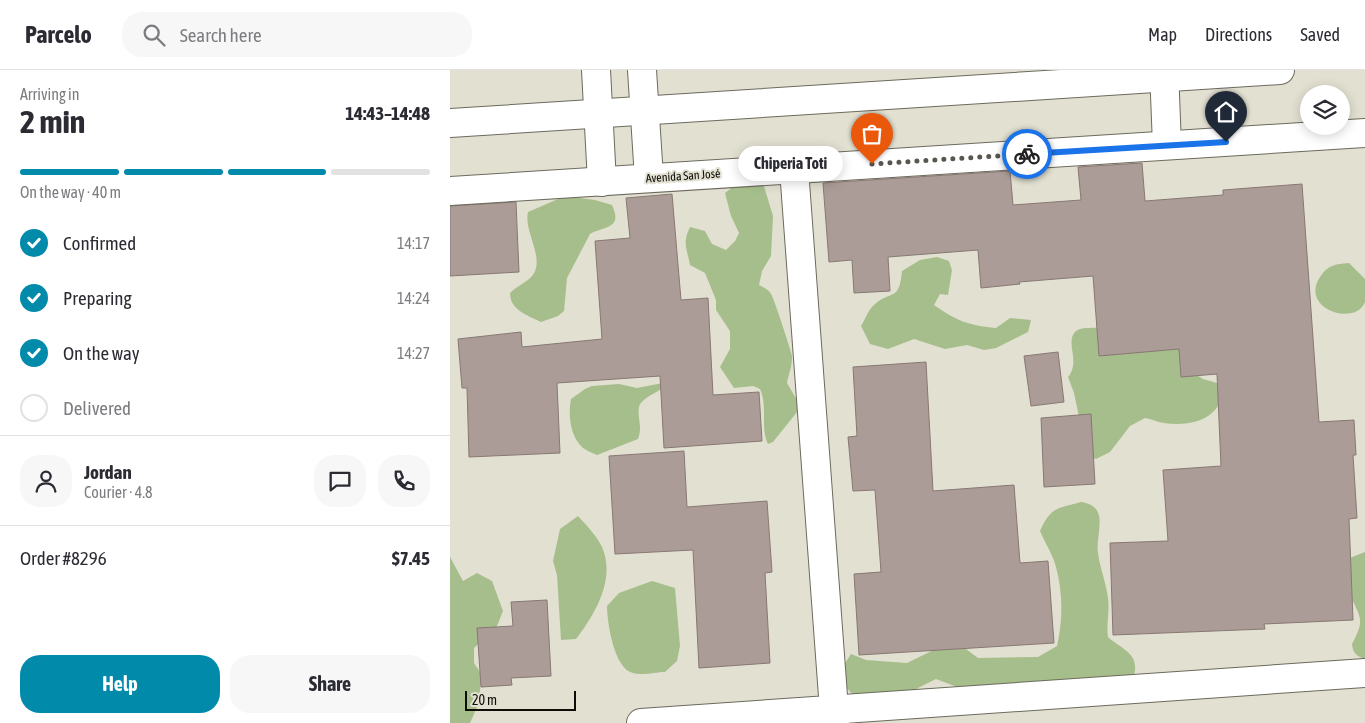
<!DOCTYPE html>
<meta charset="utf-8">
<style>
:root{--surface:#fff;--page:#f7f7f7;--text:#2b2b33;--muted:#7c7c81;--line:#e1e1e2;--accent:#028aaa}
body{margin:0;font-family:"Asap Condensed",sans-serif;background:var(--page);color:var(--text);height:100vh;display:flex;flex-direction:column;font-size:19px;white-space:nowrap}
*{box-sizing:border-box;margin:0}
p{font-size:16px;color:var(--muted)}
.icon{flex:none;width:28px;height:28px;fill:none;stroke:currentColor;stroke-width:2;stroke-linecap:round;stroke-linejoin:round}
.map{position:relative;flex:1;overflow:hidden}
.panel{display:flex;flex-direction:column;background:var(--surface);width:450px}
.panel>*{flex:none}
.fabs{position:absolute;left:850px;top:15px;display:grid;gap:10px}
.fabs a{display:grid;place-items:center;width:50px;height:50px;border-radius:50%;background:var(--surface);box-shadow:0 2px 12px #0003;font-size:25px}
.scale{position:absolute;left:15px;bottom:12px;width:111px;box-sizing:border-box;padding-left:5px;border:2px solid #0d0c07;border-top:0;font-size:14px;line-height:18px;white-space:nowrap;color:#0d0c07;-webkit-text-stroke:4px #e2e0d1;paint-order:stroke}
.pin{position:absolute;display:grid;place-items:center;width:42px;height:42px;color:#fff;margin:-51px -21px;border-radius:50% 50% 50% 0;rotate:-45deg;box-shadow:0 0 5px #0007}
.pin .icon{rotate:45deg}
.courier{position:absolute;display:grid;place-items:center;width:50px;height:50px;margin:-25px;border:4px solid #1a73e8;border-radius:50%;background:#fff;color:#222;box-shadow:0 1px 6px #0007}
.bubble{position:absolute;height:35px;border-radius:18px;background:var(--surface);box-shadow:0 2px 12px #0003;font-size:16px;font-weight:700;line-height:35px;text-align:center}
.headline em{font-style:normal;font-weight:700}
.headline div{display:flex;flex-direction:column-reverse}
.headline{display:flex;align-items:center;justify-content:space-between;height:85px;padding:0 20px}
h1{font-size:32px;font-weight:700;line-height:38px}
.bar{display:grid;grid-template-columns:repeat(4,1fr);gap:8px 5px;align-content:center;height:60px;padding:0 20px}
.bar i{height:6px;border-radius:4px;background:var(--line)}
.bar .selected{background:var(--accent)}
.bar p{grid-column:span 4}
.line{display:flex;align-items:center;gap:12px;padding:0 20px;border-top:1px solid var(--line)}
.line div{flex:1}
.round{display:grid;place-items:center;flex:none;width:52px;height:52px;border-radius:20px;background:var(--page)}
ol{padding:0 20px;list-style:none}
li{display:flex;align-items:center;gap:15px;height:55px}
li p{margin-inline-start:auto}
li .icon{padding:5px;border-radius:50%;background:var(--accent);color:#fff;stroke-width:4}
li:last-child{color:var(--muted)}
li i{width:28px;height:28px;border:2px solid var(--line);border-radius:50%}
.primary-button{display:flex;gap:10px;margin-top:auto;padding:10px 20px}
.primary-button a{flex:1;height:58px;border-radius:20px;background:var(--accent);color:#fff;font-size:20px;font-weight:700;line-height:58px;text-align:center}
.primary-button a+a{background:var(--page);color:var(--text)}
header{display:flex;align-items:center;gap:30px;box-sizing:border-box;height:70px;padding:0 25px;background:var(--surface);border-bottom:1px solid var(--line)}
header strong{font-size:24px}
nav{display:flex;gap:28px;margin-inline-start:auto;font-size:18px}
.search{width:350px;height:45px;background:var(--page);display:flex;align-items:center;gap:12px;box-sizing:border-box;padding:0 18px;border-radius:20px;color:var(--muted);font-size:19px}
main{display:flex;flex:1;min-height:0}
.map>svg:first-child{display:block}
.green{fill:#a6be8c}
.building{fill:#ac9c98;stroke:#887874}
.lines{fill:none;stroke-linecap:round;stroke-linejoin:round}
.minor-casing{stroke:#6c6a5d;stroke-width:30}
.tertiary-casing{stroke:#6c6a5d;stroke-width:30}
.minor{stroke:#fff;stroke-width:28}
.tertiary{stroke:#fff;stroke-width:28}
.done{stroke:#58564e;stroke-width:5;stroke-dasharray:0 9}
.route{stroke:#1a73e8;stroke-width:6}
.labels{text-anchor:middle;stroke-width:4;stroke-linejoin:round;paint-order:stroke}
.street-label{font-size:12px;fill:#0d0c07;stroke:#e2e0d1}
</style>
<header>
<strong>Parcelo</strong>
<div class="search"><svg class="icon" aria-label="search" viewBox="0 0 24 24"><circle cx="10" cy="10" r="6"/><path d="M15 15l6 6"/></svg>Search here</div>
<nav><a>Map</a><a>Directions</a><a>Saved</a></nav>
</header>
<main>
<section class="panel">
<div class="headline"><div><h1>2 min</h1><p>Arriving in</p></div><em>14:43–14:48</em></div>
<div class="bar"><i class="selected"></i><i class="selected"></i><i class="selected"></i><i></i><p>On the way · 40 m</p></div>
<ol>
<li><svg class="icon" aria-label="check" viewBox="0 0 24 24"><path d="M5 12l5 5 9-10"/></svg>Confirmed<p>14:17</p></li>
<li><svg class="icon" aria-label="check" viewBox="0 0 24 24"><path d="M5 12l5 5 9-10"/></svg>Preparing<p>14:24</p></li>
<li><svg class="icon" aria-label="check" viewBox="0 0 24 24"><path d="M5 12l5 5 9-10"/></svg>On the way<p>14:27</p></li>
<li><i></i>Delivered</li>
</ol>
<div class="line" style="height:90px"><a class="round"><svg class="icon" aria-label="person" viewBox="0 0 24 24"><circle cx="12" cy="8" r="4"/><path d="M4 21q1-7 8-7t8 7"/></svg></a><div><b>Jordan</b><p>Courier · 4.8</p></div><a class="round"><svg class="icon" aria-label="chat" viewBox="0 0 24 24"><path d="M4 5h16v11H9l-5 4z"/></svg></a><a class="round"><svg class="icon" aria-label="phone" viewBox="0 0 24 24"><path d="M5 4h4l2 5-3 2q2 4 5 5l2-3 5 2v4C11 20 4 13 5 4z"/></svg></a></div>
<div class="line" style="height:65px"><div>Order #8296</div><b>$7.45</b></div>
<div class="primary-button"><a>Help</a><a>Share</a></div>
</section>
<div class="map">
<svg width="915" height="653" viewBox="0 0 915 653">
<rect width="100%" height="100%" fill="#e2e0d1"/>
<path class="green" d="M300 104 313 113 323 146 321 186 312 201 309 215C313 217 319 220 321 224 324 228 341 281 342 286 342 298 339 302 337 313L351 337 323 372 318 374C310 357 318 337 310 319L303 316 284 318 270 297 280 279V261L266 240V230L255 203 240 195C237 178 232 174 240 157L255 161 262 174 276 180 285 171 289 163 281 146 275 123Z
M115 126 145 130 162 135C173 159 155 156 140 164L117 208 114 241 108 246 91 252C77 245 60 240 60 223 66 217 73 214 79 209 99 192 73 163 78 142Z
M487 187 499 191 502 200 498 225 490 224 484 235C507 251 517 255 546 258L560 248 581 250 578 262 546 278 534 280 517 275 495 279 464 269 438 279 420 274 411 256C415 250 418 240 424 235 441 219 449 233 452 201L470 190Z
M899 193 915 209C915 215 915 226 915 232 906 257 849 239 870 207 878 195 885 194 899 193Z
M699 222 745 304 753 309 774 315C773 349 742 357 714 353 707 352 701 349 695 348L680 356 660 382 646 389 637 385 624 323 618 307C631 291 615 273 625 262 632 255 646 260 655 256 667 251 688 231 699 222Z
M228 310C219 316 190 328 189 337 187 349 193 355 188 369L147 385C143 383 137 381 133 378 120 367 118 345 121 329L135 319 142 316 169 314 187 318Z
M631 432C661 436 645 464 648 483 650 498 656 513 658 528 660 541 656 554 658 567 671 579 690 583 684 605L671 613 523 623 486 609 440 632 415 637 386 607 401 584 416 590 457 593 504 570 528 588 588 587 607 576C613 550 613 523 606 497 603 485 595 473 590 461 601 437 606 439 631 432Z
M128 446C136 455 147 466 152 477 166 509 145 544 126 569L111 570 107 505 103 491 110 459Z
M915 482V589C906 586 903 583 902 574 915 549 911 549 900 525 896 515 895 501 892 491Z
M0 487 13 511 27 503 42 511 53 541 47 556 24 578V593L32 605 28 635 20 653H0Z
M202 511 225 518 230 576 227 591 215 602C206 602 192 606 183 603 164 599 157 552 157 536L169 523Z"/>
<path class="building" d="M692 93 695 131 773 125V120L852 114 869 352 904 350 906 385H903L907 448 899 449 903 550 814 554 815 559 663 565 660 473 718 471 713 400 771 396 767 304 731 307 729 279 649 286 643 206 569 212 570 214 531 218 528 180 438 187 440 221 404 223 402 190 379 192 373 113 560 101 563 135 631 130 628 97Z
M222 124 231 230 258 228 263 325 309 322 312 371 214 378 210 306 107 313 110 383 19 387 17 318H12L8 269 71 262 72 277 152 269 145 171 180 168 176 128Z
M66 132 69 202 0 206V136Z
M608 282 614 332 581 336 574 286Z
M476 292 483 421 564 415 570 493 598 491 604 573 409 585 404 504 431 502 425 420 403 421 398 367 407 366 403 297Z
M641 344 645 414 594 417 591 348Z
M234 381 237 437 317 431 322 502 315 503 320 593 249 598 243 480 165 484 159 386Z
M97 530 101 606 61 608 62 615 31 617 27 558 63 556 61 532Z"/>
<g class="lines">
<g class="minor-casing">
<path id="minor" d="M146 0 152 112
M192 0 199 108
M714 0 717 75
M344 99 385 653
M191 653 915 603"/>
</g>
<g class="tertiary-casing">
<path id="tertiary" d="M0 53 830 0
M0 121 915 63"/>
</g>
<use href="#minor" class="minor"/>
<use href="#tertiary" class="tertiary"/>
</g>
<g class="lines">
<path class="done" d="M422 94 577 84"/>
<path class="route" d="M577 84 776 72"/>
</g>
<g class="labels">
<g class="street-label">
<text transform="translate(233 106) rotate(-4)" y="4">Avenida San José</text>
</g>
</g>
</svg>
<div class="fabs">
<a><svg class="icon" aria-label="layers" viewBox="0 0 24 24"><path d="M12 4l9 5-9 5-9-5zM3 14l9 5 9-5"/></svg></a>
</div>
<div class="scale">20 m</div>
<div class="pin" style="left:422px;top:94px;background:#ea580c"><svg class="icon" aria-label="bag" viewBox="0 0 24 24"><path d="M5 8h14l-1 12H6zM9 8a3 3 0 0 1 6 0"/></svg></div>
<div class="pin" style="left:776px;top:72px;background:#1f2937"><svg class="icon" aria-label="home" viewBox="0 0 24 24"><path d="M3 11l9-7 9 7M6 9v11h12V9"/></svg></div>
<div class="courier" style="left:577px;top:84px"><svg class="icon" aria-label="bike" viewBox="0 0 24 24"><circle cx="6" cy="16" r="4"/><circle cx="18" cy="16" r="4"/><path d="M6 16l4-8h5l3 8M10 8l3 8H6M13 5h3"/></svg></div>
<div class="bubble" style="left:288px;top:76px;width:105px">Chiperia Toti</div>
</div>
</main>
